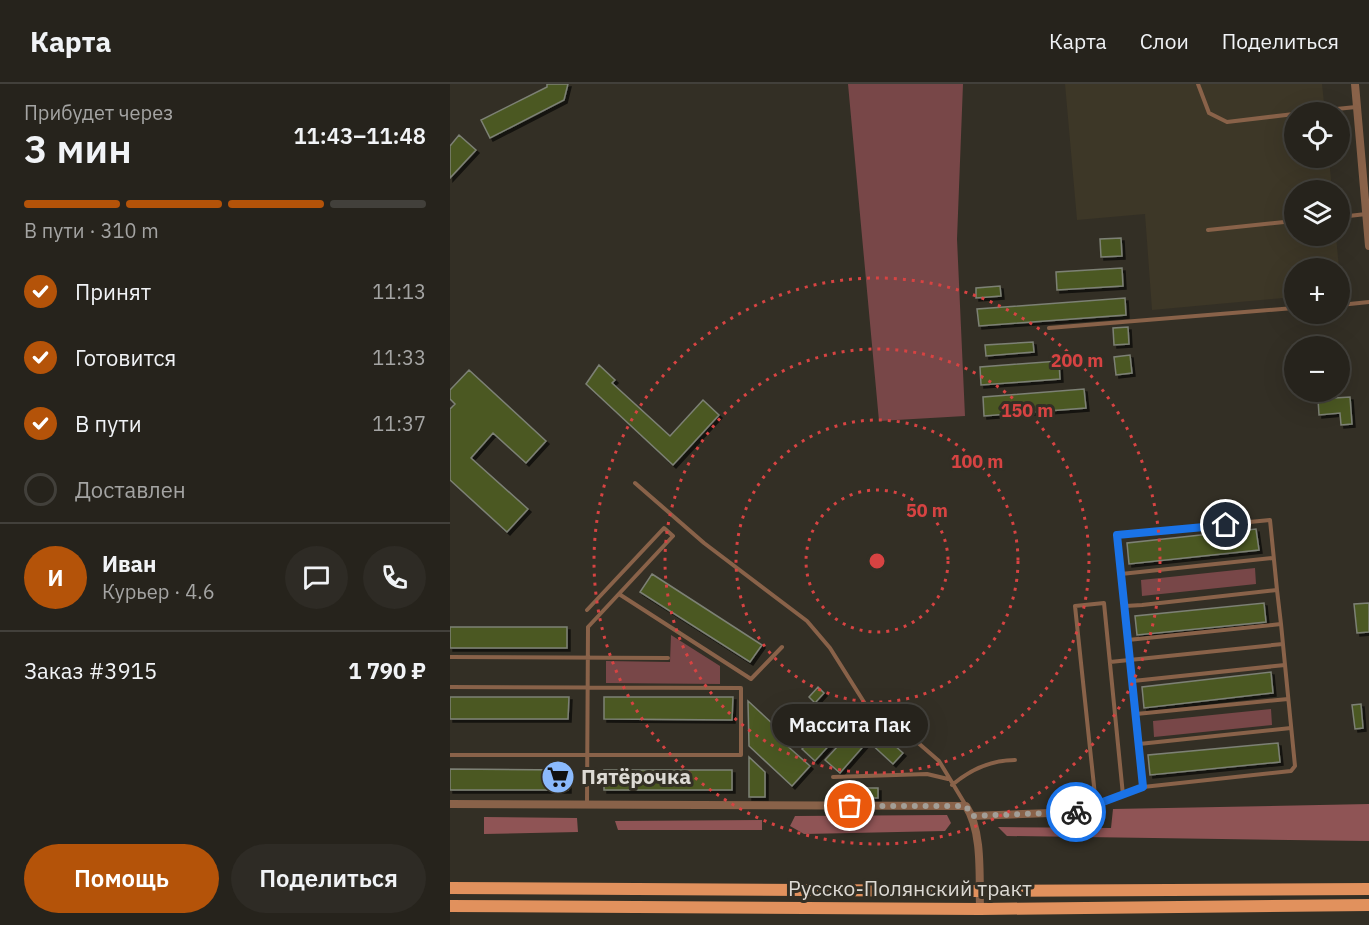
<!DOCTYPE html>
<html lang="ru">
<meta charset="utf-8">
<style>
:root{--surface:#26231c;--page:#2e2b25;--text:#f1f3f6;--muted:#a4a4a3;--line:#42403b;--accent:#b45309}
body{margin:0;font-family:"IBM Plex Sans",sans-serif;background:var(--page);color:var(--text);height:100vh;display:flex;flex-direction:column;font-size:22px;white-space:nowrap}
*{box-sizing:border-box;margin:0}
p{font-size:20px;color:var(--muted)}
.icon{flex:none;width:33px;height:33px;fill:none;stroke:currentColor;stroke-width:2;stroke-linecap:round;stroke-linejoin:round}
.map{position:relative;flex:1;overflow:hidden}
.side{display:flex;flex-direction:column;background:var(--surface);width:450px}
.side>*{flex:none}
.fabs{position:absolute;left:834px;top:18px;display:grid;gap:12px}
.fabs a{display:grid;place-items:center;width:66px;height:66px;border-radius:50%;background:var(--surface);box-shadow:0 6px 24px #0002,0 0 0 2px var(--line);font-size:30px}
.pin{position:absolute;display:grid;place-items:center;width:51px;height:51px;color:#fff;margin:-26px;border:3px solid #fff;border-radius:50%;box-shadow:0 2px 6px #0007}
.courier{position:absolute;display:grid;place-items:center;width:60px;height:60px;margin:-30px;border:4px solid #1a73e8;border-radius:50%;background:#fff;color:#222;box-shadow:0 2px 8px #0007}
.bubble{position:absolute;height:42px;border-radius:21px;background:var(--surface);box-shadow:0 6px 24px #0002,0 0 0 2px var(--line);font-size:20px;font-weight:600;line-height:42px;text-align:center}
.head em{font-style:normal;font-weight:600}
.head div{display:flex;flex-direction:column-reverse}
.head{display:flex;align-items:center;justify-content:space-between;height:102px;padding:0 24px}
h1{font-size:39px;font-weight:600;line-height:45px}
.bar{display:grid;grid-template-columns:repeat(4,1fr);gap:9px 6px;align-content:center;height:72px;padding:0 24px}
.bar i{height:8px;border-radius:4px;background:var(--line)}
.bar .active{background:var(--accent)}
.bar p{grid-column:span 4}
.line{display:flex;align-items:center;gap:15px;padding:0 24px;border-top:2px solid var(--line)}
.line div{flex:1}
.round{display:grid;place-items:center;flex:none;width:63px;height:63px;border-radius:32px;background:var(--page)}
ol{padding:0 24px;list-style:none}
li{display:flex;align-items:center;gap:18px;height:66px}
li p{margin-inline-start:auto}
li .icon{padding:6px;border-radius:50%;background:var(--accent);color:#fff;stroke-width:4}
li:last-child{color:var(--muted)}
li i{width:33px;height:33px;border:3px solid var(--line);border-radius:50%}
.primary-button{display:flex;gap:12px;margin-top:auto;padding:12px 24px}
.primary-button a{flex:1;height:69px;border-radius:36px;background:var(--accent);color:#fff;font-size:24px;font-weight:600;line-height:69px;text-align:center}
.primary-button a+a{background:var(--page);color:var(--text)}
header{display:flex;align-items:center;gap:36px;box-sizing:border-box;height:84px;padding:0 30px;background:var(--surface);border-bottom:2px solid var(--line)}
header strong{font-size:28px}
nav{display:flex;gap:33px;margin-inline-start:auto;font-size:21px}
main{display:flex;flex:1;min-height:0}
.map>svg:first-child{display:block}
.built{fill:#3d3727}
.green{fill:#784748}
.forest{fill:#8f5455}
.building{fill:#4c5923;stroke:#7d8175;stroke-width:1.5;filter:url(#shadow)}
.lines{fill:none;stroke-linecap:round;stroke-linejoin:round}
.service{stroke:#896249;stroke-width:4}
.minor{stroke:#896249;stroke-width:8}
.primary{stroke:#e1915d;stroke-width:12}
.done{stroke:#a29e97;stroke-width:6;stroke-dasharray:0 10.8}
.route{stroke:#1a73e8;stroke-width:8}
.ring{fill:none;stroke:#d74342;stroke-width:3;stroke-dasharray:3 6}
.labels{text-anchor:middle;stroke-width:6;stroke-linejoin:round;paint-order:stroke}
.poi-label{font-size:21px;font-weight:bold;fill:#dddad4;stroke:#332f25;text-anchor:start}
.street-label{font-size:21px;fill:#dddad4;stroke:#332f25}
.centre{fill:#d74342;stroke:#332f25;stroke-width:3}
.ring-label{font-size:18px;text-anchor:middle;font-weight:bold;fill:#d74342;stroke:#332f25;stroke-width:6;stroke-linejoin:round;paint-order:stroke}
</style>
<header>
<strong>Карта</strong>
<nav><a>Карта</a><a>Слои</a><a>Поделиться</a></nav>
</header>
<main>
<section class="side">
<div class="head"><div><h1>3 мин</h1><p>Прибудет через</p></div><em>11:43–11:48</em></div>
<div class="bar"><i class="active"></i><i class="active"></i><i class="active"></i><i></i><p>В пути · 310 m</p></div>
<ol>
<li><svg class="icon" aria-label="check" viewBox="0 0 24 24"><path d="M5 12l5 5 9-10"/></svg>Принят<p>11:13</p></li>
<li><svg class="icon" aria-label="check" viewBox="0 0 24 24"><path d="M5 12l5 5 9-10"/></svg>Готовится<p>11:33</p></li>
<li><svg class="icon" aria-label="check" viewBox="0 0 24 24"><path d="M5 12l5 5 9-10"/></svg>В пути<p>11:37</p></li>
<li><i></i>Доставлен</li>
</ol>
<div class="line" style="height:108px"><b class="round" style="background:var(--accent);color:#fff">И</b><div><b>Иван</b><p>Курьер · 4.6</p></div><a class="round"><svg class="icon" aria-label="chat" viewBox="0 0 24 24"><path d="M4 5h16v11H9l-5 4z"/></svg></a><a class="round"><svg class="icon" aria-label="phone" viewBox="0 0 24 24"><path d="M5 4h4l2 5-3 2q2 4 5 5l2-3 5 2v4C11 20 4 13 5 4z"/></svg></a></div>
<div class="line" style="height:78px"><div>Заказ #3915</div><b>1 790 ₽</b></div>
<div class="primary-button"><a>Помощь</a><a>Поделиться</a></div>
</section>
<div class="map">
<svg width="919" height="841" viewBox="0 0 919 841">
<defs>
<filter id="shadow"><feDropShadow dx="3" dy="3" stdDeviation="0" flood-color="#0009"/></filter>
</defs>
<rect width="100%" height="100%" fill="#332f25"/>
<path class="built" d="M615 0H872L875 28H844V74H879L882 106H844V152H886L889 184H844V213L702 226 695 130 627 136Z"/>
<path class="green" d="M398 0H513L507 155 515 332 429 337Z
M805 484 806 500 692 512 691 496Z
M221 551 270 582V600L156 599V577L220 578Z
M821 625 822 641 704 653 703 637Z"/>
<path class="forest" d="M919 720V757L557 752 548 743 661 744 663 725Z
M497 731 501 739 495 747 354 750 340 742 345 732Z
M34 733 127 734 128 748 34 750Z
M312 736V746H168L165 737Z"/>
<path class="building" d="M97 0H118L114 16 40 54 31 36 97 3Z
M9 51 26 66 0 94V62Z
M671 154 672 172 651 173 650 155Z
M672 184 673 202 607 206 606 188Z
M550 202 551 212 526 214V204Z
M675 214 676 231 529 242 527 225Z
M678 243 679 260 664 261 663 244Z
M583 258 584 268 536 272 535 261Z
M680 271 682 289 666 291 664 273Z
M609 277 610 295 531 301 530 283Z
M149 281 165 296 162 299 220 352 253 316 269 331 223 381 136 300Z
M19 286 96 357 76 379 43 349 21 374 78 425 57 448 0 396V325L5 320 0 315V306Z
M634 305 636 324 534 332 533 313Z
M900 313 902 340 891 341 890 329 869 331 868 315Z
M806 445 809 466 679 480 677 459Z
M202 490 312 561 300 578 190 508Z
M814 519 816 538 687 551 685 532Z
M919 519V548L907 549 904 520Z
M0 543H117V564H0Z
M821 588 823 609 694 624 692 603Z
M368 603 374 609 365 619 359 613Z
M0 613H119L118 635H0Z
M154 613H283L282 636 154 635Z
M298 617 338 654 334 659 360 682 342 702 299 662Z
M911 620 913 644 905 645 902 621Z
M414 634 453 669 443 680 418 657 390 689 375 676Z
M381 635 393 646 365 677 352 665Z
M828 659 830 678 700 691 698 671Z
M299 673 315 688V713H299Z
M0 685 118 686V706H0Z
M154 686H282V706H154Z
M388 704H428V714H388Z"/>
<g class="lines">
<path class="service" d="M748 0 759 29 777 38 844 30
M857 28 906 23
M890 133 916 130
M758 146 844 137
M890 221 919 218
M599 244 844 224
M185 399 254 459 357 537 380 564 419 626 436 631 489 677 515 720
M671 490 823 474
M169 510 301 595 332 563
M675 522 667 451 820 436 827 506
M137 526 214 444 223 452 138 543 137 720
M678 556 675 522 692 521 827 506 831 540
M0 573 218 574
M660 578 833 560
M683 597 678 556 831 540 835 581
M0 603 291 604V671H0
M686 630 838 615
M689 660 683 597 835 581 845 682 841 687 693 703
M383 693 477 690 498 695
M502 701C521 685 541 676 565 676
M646 721 625 522 654 519 673 711
M629 728 693 703 689 660 841 644"/>
<path class="minor" d="M905 0 919 162
M0 720 516 722C533 748 529 794 530 825
M522 732 628 728"/>
<path class="primary" d="M0 804 529 807 919 805
M0 822 530 825 919 821"/>
</g>
<g class="lines">
<path class="done" d="M400 722H516L522 732 626 728"/>
<path class="route" d="M626 728 693 703 667 451 776 441"/>
</g>
<g class="ring">
<circle cx="427" cy="477" r="71"/>
<circle cx="427" cy="477" r="141"/>
<circle cx="427" cy="477" r="212"/>
<circle cx="427" cy="477" r="283"/>
</g>
<defs>
<g id="supermarket-disc" transform="scale(1.725)"><circle r="9.5" fill="#8bbafc" stroke="#332f25"/><path d="M-6-5.5h2.5l.6 2H6L4.5 2H-2.5L-4.4-4H-6ZM-1.5 3.2a1.3 1.3 0 1 0 .1 0ZM3 3.2a1.3 1.3 0 1 0 .1 0Z" fill="#111"/></g>
</defs>
<g fill-rule="evenodd">
<use href="#supermarket-disc" x="108" y="693"/>
</g>
<g class="labels">
<g class="poi-label">
<text x="131" y="700">Пятёрочка</text>
</g>
<g class="street-label">
<text x="460" y="812">Русско-Полянский тракт</text>
</g>
</g>
<circle cx="427" cy="477" r="9" class="centre"/>
<g class="ring-label">
<text x="627" y="283">200 m</text>
<text x="577" y="333">150 m</text>
<text x="527" y="384">100 m</text>
<text x="477" y="433">50 m</text>
</g>
</svg>
<div class="fabs">
<a><svg class="icon" aria-label="locate" viewBox="0 0 24 24"><circle cx="12" cy="12" r="6"/><path d="M12 2v4M12 18v4M2 12h4M18 12h4"/></svg></a>
<a><svg class="icon" aria-label="layers" viewBox="0 0 24 24"><path d="M12 4l9 5-9 5-9-5zM3 14l9 5 9-5"/></svg></a>
<a>+</a>
<a>−</a>
</div>
<div class="pin" style="left:400px;top:722px;background:#ea580c"><svg class="icon" aria-label="bag" viewBox="0 0 24 24"><path d="M5 8h14l-1 12H6zM9 8a3 3 0 0 1 6 0"/></svg></div>
<div class="pin" style="left:776px;top:441px;background:#1f2937"><svg class="icon" aria-label="home" viewBox="0 0 24 24"><path d="M3 11l9-7 9 7M6 9v11h12V9"/></svg></div>
<div class="courier" style="left:626px;top:728px"><svg class="icon" aria-label="bike" viewBox="0 0 24 24"><circle cx="6" cy="16" r="4"/><circle cx="18" cy="16" r="4"/><path d="M6 16l4-8h5l3 8M10 8l3 8H6M13 5h3"/></svg></div>
<div class="bubble" style="left:322px;top:620px;width:156px">Массита Пак</div>
</div>
</main>
